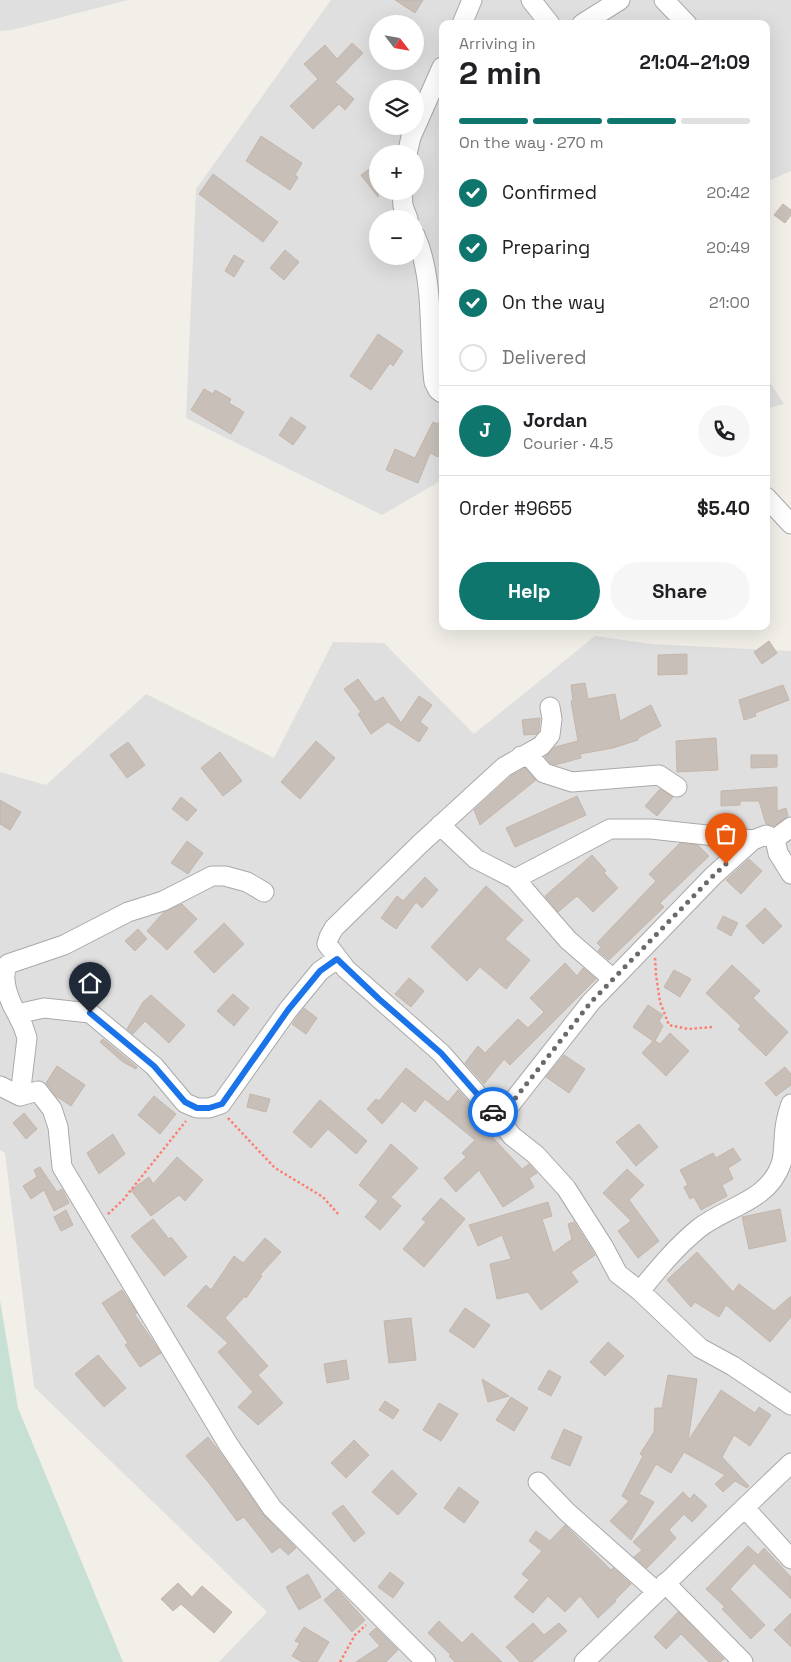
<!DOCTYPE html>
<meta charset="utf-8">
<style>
:root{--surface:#fff;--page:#f6f6f6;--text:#202124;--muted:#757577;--line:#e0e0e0;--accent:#0f766e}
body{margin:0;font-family:"Space Grotesk",sans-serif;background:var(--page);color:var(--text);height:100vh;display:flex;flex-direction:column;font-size:19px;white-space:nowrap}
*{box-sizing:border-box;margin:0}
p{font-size:16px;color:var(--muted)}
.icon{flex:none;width:28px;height:28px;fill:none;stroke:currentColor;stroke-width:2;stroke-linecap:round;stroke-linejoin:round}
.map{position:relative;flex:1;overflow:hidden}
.details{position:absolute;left:439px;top:20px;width:331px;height:610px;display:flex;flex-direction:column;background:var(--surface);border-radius:10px;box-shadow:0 5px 20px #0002}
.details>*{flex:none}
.needle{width:32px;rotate:121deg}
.controls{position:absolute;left:369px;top:15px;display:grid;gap:10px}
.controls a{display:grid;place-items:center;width:55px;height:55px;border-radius:50%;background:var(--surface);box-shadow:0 5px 20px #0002;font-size:25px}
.pin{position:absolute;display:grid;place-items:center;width:42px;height:42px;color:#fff;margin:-51px -21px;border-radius:50% 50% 50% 0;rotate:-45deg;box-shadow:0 0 5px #0007}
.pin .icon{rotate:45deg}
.courier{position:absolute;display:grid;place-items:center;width:50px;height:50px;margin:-25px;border:4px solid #1a73e8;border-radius:50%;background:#fff;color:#222;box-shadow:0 1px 6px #0007}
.headline em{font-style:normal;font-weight:700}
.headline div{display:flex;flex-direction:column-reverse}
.headline{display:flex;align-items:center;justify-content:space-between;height:85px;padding:0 20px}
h1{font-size:32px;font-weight:700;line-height:38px}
.bar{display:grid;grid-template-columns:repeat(4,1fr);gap:8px 5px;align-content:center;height:60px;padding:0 20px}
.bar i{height:6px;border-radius:4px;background:var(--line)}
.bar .current{background:var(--accent)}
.bar p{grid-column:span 4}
.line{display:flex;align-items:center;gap:12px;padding:0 20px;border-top:1px solid var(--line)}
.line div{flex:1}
.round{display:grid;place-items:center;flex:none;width:52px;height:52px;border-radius:26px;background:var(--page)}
ol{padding:0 20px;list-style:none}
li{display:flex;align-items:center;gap:15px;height:55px}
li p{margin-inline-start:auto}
li .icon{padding:5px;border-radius:50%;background:var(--accent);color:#fff;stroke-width:4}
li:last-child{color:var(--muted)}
li i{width:28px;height:28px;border:2px solid var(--line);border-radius:50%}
.cta{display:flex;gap:10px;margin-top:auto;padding:10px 20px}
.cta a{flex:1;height:58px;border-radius:30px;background:var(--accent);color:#fff;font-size:20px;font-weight:700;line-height:58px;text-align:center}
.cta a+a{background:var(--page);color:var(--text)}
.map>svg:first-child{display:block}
.residential{fill:#e0dfdf;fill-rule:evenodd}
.wetland{fill:#c6e0d4}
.building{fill:#c7bfb8;stroke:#c4b6ab}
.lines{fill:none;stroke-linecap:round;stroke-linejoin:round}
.minor-casing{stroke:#a9a9a9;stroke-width:21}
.path{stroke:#fa8072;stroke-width:2.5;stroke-dasharray:2.5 2.5;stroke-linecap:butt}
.minor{stroke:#fff;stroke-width:19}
.done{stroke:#6b6a68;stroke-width:5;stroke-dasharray:0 9}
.route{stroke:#1a73e8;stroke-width:6}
</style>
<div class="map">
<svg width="791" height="1662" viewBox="0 0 791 1662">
<rect width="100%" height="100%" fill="#f2efe9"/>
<path class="residential" d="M0 0H128L12 30 0 31Z
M331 0H791V171L766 182V24H442V480L382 515 186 418 196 189ZM378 24H415V61H378ZM378 89H415V126H378ZM378 154H415V191H378ZM378 219H415V256H378Z
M766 376 784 404 766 409Z
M595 636 652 644 791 651V1662H219L267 1612 34 1387 5 1153 0 1150V772L46 785 146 694 274 758 333 642 384 643 474 734Z"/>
<path class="wetland" d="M0 1300 18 1408 123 1662H0Z"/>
<path class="building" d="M395 0H423L415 13Z
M352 43 363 53 335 82 354 99 345 110 339 104 313 129 290 106 318 79 304 64 325 45 337 59Z
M261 136 302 163 295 175 298 177 290 190 246 161Z
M378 163V197L361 175Z
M213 174 278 222 263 242 199 194Z
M783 204 791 210V215L785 223 774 215Z
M285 250 299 262 284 280 270 268Z
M234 255 244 261 234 277 225 271Z
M378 334 403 351 393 366 390 363 371 390 350 376Z
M204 389 213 394 215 390 231 399 229 403 244 412 231 434 191 410Z
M442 416V448L438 457 430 453 418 483 386 470 395 449 415 458 433 422 438 424Z
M291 417 306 427 293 445 279 435Z
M769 641 777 653 762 664 754 652Z
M687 654V674L658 675V655Z
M358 679 375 702 383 697 401 723 419 696 432 705 420 722 428 728 419 742 388 722 371 734 358 714 361 712 344 689Z
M585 683 588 699 615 694 620 721 651 705 661 726 638 738V740L613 748 580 754 581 758 555 765 550 763 545 757 555 747 578 741 571 701H573L571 685Z
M783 685 789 700 755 713 756 716 744 720 739 700Z
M540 718 539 730 537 734 524 735 522 720Z
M716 738 718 770 677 772 676 741Z
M316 741 335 758 300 799 281 782Z
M128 742 145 765 127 778 110 755Z
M220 752 242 781 223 796 201 768Z
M751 755H777V767L751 768Z
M525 768 536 780 480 825 474 810 511 776Z
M777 787V811L786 808 788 816 774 826 766 824 759 801H740V805L721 806V791Z
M660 789 673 797 657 816 645 806Z
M577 796 586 815 515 847 506 828Z
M181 797 197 810 187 821 172 809Z
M0 800 21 812 10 830 0 824Z
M187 841 203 853 188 874 171 863Z
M680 843 698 845 709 856 660 903 664 907 609 960 598 951 601 947 597 943 656 881 649 874Z
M592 855 606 871 604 873 618 888 593 912 577 896 558 912 545 896Z
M749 859 762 871 741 894 726 880Z
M425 877 438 890 422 908 416 902 396 929 381 918 397 896 403 901Z
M486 886 523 920 505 939 530 960 506 989 480 967 467 981 431 947Z
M182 904 197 919 167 950 147 931 164 912Z
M765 908 782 926 763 944 746 926Z
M723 916 738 923 731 936 717 928Z
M224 923 244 944 214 973 194 952Z
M138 929 147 939 135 951 125 941Z
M565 963 577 976 583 968 596 979 510 1065 504 1059 484 1084 465 1063 478 1046 485 1053 518 1019 528 1028 544 1012 530 998Z
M732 965 760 991 753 998 788 1032 766 1056 738 1029 741 1026 706 993Z
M674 970 691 979 680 997 664 987Z
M409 978 424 991 411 1007 395 994Z
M233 994 249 1008 234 1026 217 1011Z
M151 995 185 1025 169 1043 145 1021 133 1034 127 1029 143 1002Z
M648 1005 663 1015 659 1021 663 1026 655 1041 660 1044 670 1033 689 1051 666 1076 642 1053 653 1041 633 1027Z
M304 1008 317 1018 306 1034 292 1024Z
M103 1039 137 1067 136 1069 123 1062 100 1042Z
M564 1055 585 1069 569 1093 546 1077Z
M57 1066 85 1085 71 1106 56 1096 46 1083Z
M785 1067 791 1074V1085L776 1096 765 1083Z
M406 1068 448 1102 458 1090 485 1120 481 1125 522 1169 529 1164 537 1173 529 1178 534 1187 503 1207 479 1170 456 1192 444 1178 466 1157 462 1153 475 1140 425 1099 415 1112 402 1101 382 1124 367 1109 376 1099 379 1101Z
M250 1094 270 1099 266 1112 247 1107Z
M154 1096 176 1114 160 1134 138 1115Z
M320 1100 367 1141 356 1154 328 1129 311 1148 293 1132Z
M24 1113 37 1129 26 1139 13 1123Z
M639 1124 658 1147 636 1166 616 1142Z
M113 1134 125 1154 99 1174 87 1153Z
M391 1144 418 1168 391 1197 401 1206 380 1230 365 1217 378 1201 359 1185Z
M733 1148 741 1160 728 1168 733 1179 722 1185 727 1196 701 1210 694 1197 690 1199 684 1187 688 1185 680 1170 713 1153 716 1158Z
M177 1157 203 1180 185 1201 179 1195 151 1216 131 1190 149 1177 153 1184Z
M40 1167 57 1192 62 1189 69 1203 54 1211 44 1190 31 1199 23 1186 37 1177 34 1170Z
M627 1169 644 1185 629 1200 659 1241 638 1258 618 1231 631 1221 603 1193Z
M441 1198 465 1219 424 1267 403 1249 426 1222 422 1219Z
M548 1202 552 1216 542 1219 553 1253 572 1239 568 1224 574 1222 595 1255 571 1272 578 1282 541 1310 528 1292 497 1299 490 1264 511 1259 502 1235 478 1246 469 1225Z
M780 1209 786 1241 749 1249 742 1217Z
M66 1210 73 1225 61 1231 54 1217Z
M153 1219 169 1239 171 1237 187 1257 164 1276 131 1236Z
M265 1238 281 1252 260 1275 262 1276 246 1298 245 1296 225 1318 268 1366 258 1375 283 1403 258 1425 238 1407 253 1392 218 1352 228 1343 187 1306 206 1285 211 1290 234 1256 243 1263Z
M697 1252 733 1292 739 1284 774 1311 791 1296V1317L770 1342 726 1305 719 1317 695 1302 691 1307 667 1280Z
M122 1290 137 1313 135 1315 161 1353 140 1367 125 1345 128 1343 102 1303Z
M465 1308 490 1325 474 1348 449 1331Z
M411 1318 416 1360 389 1363 384 1321Z
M608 1342 624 1356 605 1376 590 1362Z
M98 1355 126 1388 104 1407 75 1374Z
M346 1360 349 1379 327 1383 324 1364Z
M549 1370 561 1377 551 1396 538 1389Z
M668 1375 697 1379 688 1441 721 1390 755 1413 759 1407 771 1415 750 1446 734 1435 722 1457 749 1486 747 1488 735 1481 723 1492 715 1484 725 1475 684 1452 671 1473 656 1464 639 1494 654 1502 631 1540 610 1521 629 1501 622 1496 643 1456 640 1454 654 1432 655 1408H662Z
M482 1379 509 1396 488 1402Z
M511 1397 528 1408 514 1431 496 1420Z
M385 1401 399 1410 393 1419 379 1410Z
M439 1403 458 1414 441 1441 423 1430Z
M564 1429 582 1437 570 1466 551 1458Z
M208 1437 219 1451 263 1514 296 1548 288 1555 280 1547 272 1553 244 1517 237 1521 209 1483 186 1456Z
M354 1440 369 1455 346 1478 331 1463Z
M392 1470 417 1494 398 1515 372 1492Z
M459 1487 479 1502 464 1523 444 1508Z
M683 1492 690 1499 694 1494 707 1506 692 1522 684 1514 669 1530 676 1538 647 1568 634 1557 642 1550 633 1542Z
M343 1505 365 1533 354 1542 332 1513Z
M565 1525 611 1570 613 1568 631 1584 615 1600 616 1601 598 1618 580 1596 565 1612 548 1596 533 1613 514 1597 529 1580 522 1574 542 1551 529 1541 536 1531 550 1541Z
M748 1546 758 1555 764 1548 791 1577V1599L754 1563 730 1589 765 1625 751 1639 722 1609 725 1607 706 1589Z
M390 1572 404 1583 393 1598 378 1587Z
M308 1574 321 1597 299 1610 286 1587Z
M178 1583 192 1597 202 1586 232 1612 214 1633 181 1604 173 1611 161 1599Z
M337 1589 365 1620 352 1632 324 1600Z
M678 1612 724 1659 720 1662H709L681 1634 666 1649 654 1637Z
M791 1613V1647L774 1630Z
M439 1621 462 1643 472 1633 502 1662H455L449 1656 451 1655 428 1633Z
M533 1623 544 1635 559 1623 567 1631 532 1662H520L506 1647Z
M304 1627 329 1642 317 1662H302L292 1656 300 1643 295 1641Z
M376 1628 398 1650 386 1662H356L380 1646 369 1634Z"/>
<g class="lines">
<g class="minor-casing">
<path id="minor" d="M531 0 550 24
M664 0 687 24
M462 24 472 0
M582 24 620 0
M407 154 411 137 442 67
M402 191 403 206 408 219
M415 235C435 280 428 334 434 382L438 390 442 393
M766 497 791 524
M521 756 531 758 544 773 572 782 659 775 677 787
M440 825 476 859 515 879 568 940 613 979
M791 827 775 839 766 835 753 840 713 876 591 1002 499 1119 512 1136 536 1155 566 1188 603 1246 618 1274 640 1291 700 1348 733 1366 791 1405
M775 839 778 853 791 874
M515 879 610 829H651L753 840
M264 892 247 882 225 876H212L163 901 128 912 64 945 8 964C0 978 9 1000 17 1014L44 1008 90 1013 154 1066 185 1103 197 1108H209L221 1104 288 1010 320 971 337 959
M17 1014 23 1026 27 1038 20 1096
M0 1086 20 1096 38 1091 52 1109 58 1127 62 1167 228 1444 272 1508 426 1662
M499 1119 441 1053 346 969 327 944 329 937 334 928 420 844 504 767 541 746 550 735 552 719 550 707
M640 1291C658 1269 676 1247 698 1229 725 1207 768 1202 781 1164 785 1152 783 1136 786 1122 787 1116 789 1110 791 1104
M538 1482 567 1512 657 1592
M745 1508 791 1559
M665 1583 743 1662
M584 1662 791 1463"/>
</g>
<path class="path" d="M655 958 656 975 660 1002 669 1025 688 1029 713 1027
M228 1118 275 1168 323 1197 339 1215
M108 1214 123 1200 186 1121
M340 1662 355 1635 366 1625"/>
<use href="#minor" class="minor"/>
</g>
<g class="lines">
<path class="done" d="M493 1112 499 1119 591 1002 713 876 726 864"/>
<path class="route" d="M90 1013 154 1066 185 1102 197 1108H209L222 1104 288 1010 320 971 337 959 379 999 441 1053 493 1112"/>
</g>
</svg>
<div class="controls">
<a><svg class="needle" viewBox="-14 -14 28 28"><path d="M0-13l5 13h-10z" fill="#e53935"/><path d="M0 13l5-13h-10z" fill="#757577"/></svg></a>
<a><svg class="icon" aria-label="layers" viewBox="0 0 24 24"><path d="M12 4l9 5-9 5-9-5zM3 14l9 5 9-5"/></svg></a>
<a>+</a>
<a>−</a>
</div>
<div class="pin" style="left:726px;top:864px;background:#ea580c"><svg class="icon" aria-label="bag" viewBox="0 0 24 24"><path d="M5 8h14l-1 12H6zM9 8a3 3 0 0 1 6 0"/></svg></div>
<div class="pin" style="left:90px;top:1013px;background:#1f2937"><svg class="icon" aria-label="home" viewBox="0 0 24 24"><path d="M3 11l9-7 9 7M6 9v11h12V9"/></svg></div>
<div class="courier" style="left:493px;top:1112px"><svg class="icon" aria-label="car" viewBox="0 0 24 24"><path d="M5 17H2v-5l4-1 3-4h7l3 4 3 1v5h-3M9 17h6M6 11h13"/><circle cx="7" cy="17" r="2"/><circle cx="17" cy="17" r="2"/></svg></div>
<section class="details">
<div class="headline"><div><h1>2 min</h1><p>Arriving in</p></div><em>21:04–21:09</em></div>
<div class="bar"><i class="current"></i><i class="current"></i><i class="current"></i><i></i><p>On the way · 270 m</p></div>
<ol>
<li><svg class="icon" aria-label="check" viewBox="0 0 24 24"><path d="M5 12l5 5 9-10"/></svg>Confirmed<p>20:42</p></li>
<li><svg class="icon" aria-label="check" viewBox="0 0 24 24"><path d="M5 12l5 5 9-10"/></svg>Preparing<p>20:49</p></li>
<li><svg class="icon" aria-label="check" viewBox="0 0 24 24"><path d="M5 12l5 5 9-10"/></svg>On the way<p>21:00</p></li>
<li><i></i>Delivered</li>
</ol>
<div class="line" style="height:90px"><b class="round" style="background:var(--accent);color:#fff">J</b><div><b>Jordan</b><p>Courier · 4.5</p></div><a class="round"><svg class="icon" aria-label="phone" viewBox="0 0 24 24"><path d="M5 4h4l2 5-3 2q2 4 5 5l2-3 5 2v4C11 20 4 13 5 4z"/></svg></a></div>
<div class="line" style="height:65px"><div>Order #9655</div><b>$5.40</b></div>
<div class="cta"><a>Help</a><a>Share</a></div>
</section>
</div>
